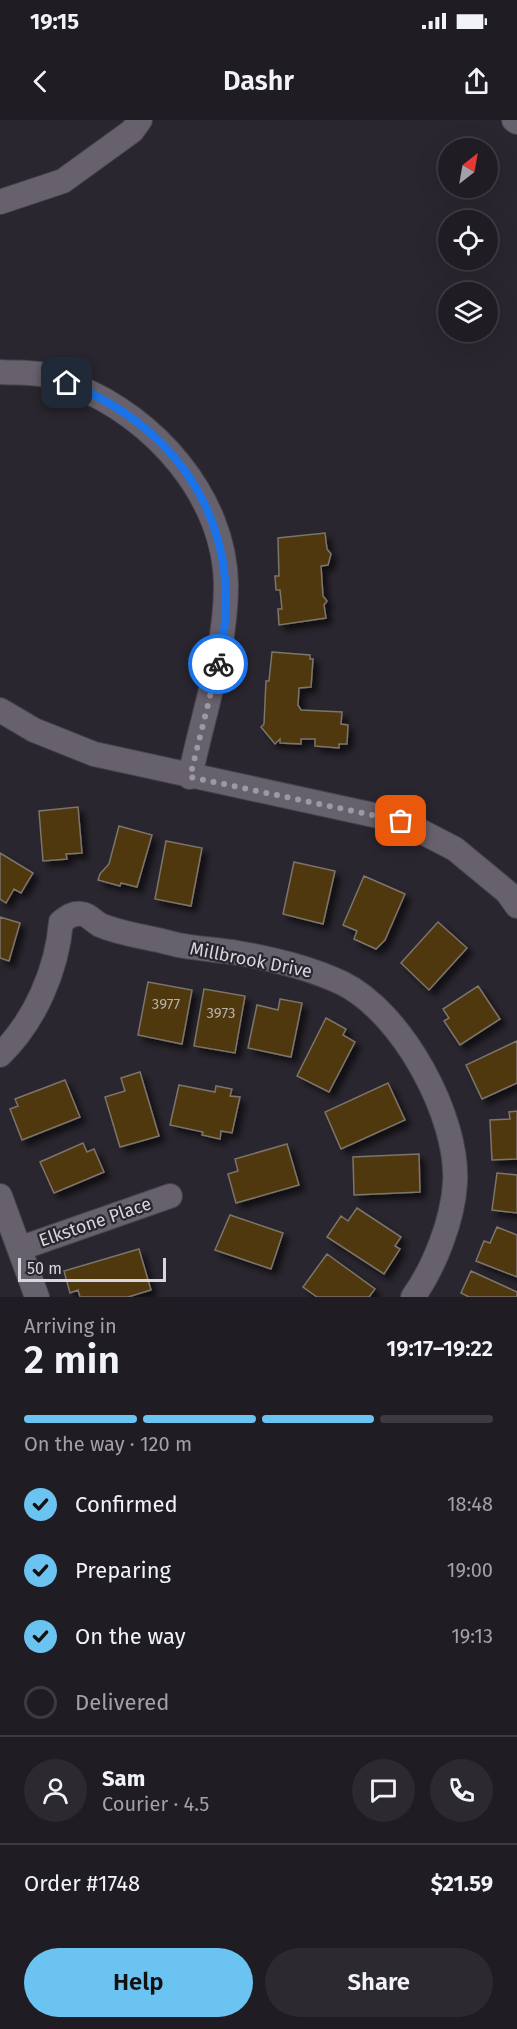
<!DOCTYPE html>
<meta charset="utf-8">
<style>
:root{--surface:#201c23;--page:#2d2930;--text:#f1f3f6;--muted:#a2a1a6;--line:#3d3a41;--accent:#6ac3f1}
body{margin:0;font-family:"Fira Sans",sans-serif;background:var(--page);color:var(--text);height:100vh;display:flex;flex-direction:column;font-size:22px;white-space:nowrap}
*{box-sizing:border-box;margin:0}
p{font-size:20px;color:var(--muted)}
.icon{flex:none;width:33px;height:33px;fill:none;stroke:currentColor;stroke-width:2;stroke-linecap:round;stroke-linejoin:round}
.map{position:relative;height:1177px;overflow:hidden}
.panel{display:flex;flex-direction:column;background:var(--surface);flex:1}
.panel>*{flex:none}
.needle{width:39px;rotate:31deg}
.fabs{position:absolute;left:438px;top:18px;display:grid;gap:12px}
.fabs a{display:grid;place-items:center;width:60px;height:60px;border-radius:50%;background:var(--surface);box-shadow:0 6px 24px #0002,0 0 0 2px var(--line);font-size:30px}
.scale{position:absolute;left:18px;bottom:15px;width:148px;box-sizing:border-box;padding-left:6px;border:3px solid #d9d7dd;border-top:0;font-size:16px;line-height:21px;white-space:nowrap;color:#d9d7dd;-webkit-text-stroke:4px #2a262f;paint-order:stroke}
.pin{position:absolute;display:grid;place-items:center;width:51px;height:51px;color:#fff;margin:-26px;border-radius:12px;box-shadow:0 3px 9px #0006}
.courier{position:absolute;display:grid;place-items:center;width:60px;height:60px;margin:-30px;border:4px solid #1a73e8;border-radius:50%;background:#fff;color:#222;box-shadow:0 2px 8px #0007}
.summary em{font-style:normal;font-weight:600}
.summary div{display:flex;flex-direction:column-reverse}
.summary{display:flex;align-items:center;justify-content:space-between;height:102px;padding:0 24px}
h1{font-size:39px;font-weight:600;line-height:45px}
.bar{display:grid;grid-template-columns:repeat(4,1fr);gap:9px 6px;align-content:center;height:72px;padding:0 24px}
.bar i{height:8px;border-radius:4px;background:var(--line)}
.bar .selected{background:var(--accent)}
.bar p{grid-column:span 4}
.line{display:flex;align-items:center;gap:15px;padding:0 24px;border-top:2px solid var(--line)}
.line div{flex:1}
.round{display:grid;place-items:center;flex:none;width:63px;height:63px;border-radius:32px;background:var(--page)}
ol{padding:0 24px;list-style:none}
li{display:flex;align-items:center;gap:18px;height:66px}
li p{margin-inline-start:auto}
li .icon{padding:6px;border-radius:50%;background:var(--accent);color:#111;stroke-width:4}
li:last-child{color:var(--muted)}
li i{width:33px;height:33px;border:3px solid var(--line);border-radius:50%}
.action{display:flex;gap:12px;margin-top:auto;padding:12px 24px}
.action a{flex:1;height:69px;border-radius:36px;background:var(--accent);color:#111;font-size:24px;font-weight:600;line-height:69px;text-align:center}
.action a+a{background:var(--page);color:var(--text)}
.status{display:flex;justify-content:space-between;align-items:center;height:42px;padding:0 30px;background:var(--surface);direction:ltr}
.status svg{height:16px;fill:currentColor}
header{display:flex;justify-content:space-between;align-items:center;height:78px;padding:0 24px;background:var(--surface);font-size:27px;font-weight:600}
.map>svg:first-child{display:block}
.building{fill:#4f370f;stroke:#7c746a;stroke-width:1.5;filter:url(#shadow)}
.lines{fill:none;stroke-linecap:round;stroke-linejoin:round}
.minor-casing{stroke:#46434a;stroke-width:26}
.minor{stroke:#66616c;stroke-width:24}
.done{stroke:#9c99a0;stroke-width:6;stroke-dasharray:0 10.8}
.route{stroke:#1a73e8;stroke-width:8}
.labels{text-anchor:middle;stroke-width:4.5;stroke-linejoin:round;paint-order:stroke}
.number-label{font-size:15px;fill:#b6afaa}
.street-label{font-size:18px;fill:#d9d7dd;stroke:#2a262f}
</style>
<div class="status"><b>19:15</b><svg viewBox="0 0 49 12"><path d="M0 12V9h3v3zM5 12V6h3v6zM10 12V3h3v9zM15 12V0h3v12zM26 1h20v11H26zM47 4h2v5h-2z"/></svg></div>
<header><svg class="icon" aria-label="back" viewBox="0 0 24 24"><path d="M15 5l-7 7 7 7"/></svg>Dashr<svg class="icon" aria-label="share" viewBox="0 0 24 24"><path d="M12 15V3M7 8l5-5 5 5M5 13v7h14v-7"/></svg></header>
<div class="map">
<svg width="517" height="1177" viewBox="0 0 517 1177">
<defs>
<filter id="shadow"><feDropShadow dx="5.5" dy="5.5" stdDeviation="3" flood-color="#0009"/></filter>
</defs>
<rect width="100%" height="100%" fill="#2a262f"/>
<path class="building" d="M325 413 327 429 331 434 328 445 321 446 323 476 327 481 324 485 326 498 279 505 278 489H282L280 470H276L275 456H279L278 418Z
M272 532 310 535V539H313L311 567 299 568 298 585 301 590 342 592 341 604 348 605 347 624H339V628L315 626V619H301V624L280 623V619L275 624 261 607 264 604 266 561H269Z
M78 687 82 733 66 734 67 739 43 741 39 691Z
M119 706 152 715 137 767 121 763 120 766 98 760 100 754 109 744Z
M166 721 202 728 191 786 155 779Z
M0 733 33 753 21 773 14 769 6 783 0 779Z
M294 742 335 751 323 804 283 794Z
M364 756 405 774 385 820 376 829 354 819 357 811 343 805Z
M0 797 20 803 9 841 0 838Z
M438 802 467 828 429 870 401 843Z
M148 862 192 870 182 924 138 915Z
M478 866 500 899 460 925 444 901 449 898 443 889Z
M204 869 245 876 235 933 194 926Z
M280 879 302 883 291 937 248 928 257 885 278 890Z
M326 898 346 909 343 915 355 922 329 972 297 956Z
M517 921V963L482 979 466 945Z
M140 952 159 1016 120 1027 105 977 125 971 121 958Z
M65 960 80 997 22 1020 10 989 18 986 15 979Z
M388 963 405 1000 341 1029 325 992Z
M179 965 215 972 216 966 232 969 230 976 240 977 232 1013 221 1011 220 1019 202 1015 203 1012 170 1005Z
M517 991V1039L492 1040 490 1000 510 999 509 992Z
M83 1023 87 1032 94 1029 104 1052 54 1073 40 1042Z
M287 1024 299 1065 236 1083 228 1054 238 1051 235 1039Z
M419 1034 420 1072 354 1075 353 1037Z
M497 1053 517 1055V1093L492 1090Z
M357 1088 401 1117 395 1126 400 1129 384 1154 327 1117 341 1096 348 1101Z
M230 1095 283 1113 271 1149 215 1130Z
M497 1107 517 1115V1157L476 1141 484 1121 490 1123Z
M139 1129 151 1170 128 1177H80L78 1170 70 1173 64 1151Z
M327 1134 375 1169 369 1177H317L303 1167Z
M471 1151 517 1172V1177H469L461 1173Z"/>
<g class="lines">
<g class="minor-casing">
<path id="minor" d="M514 0 517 2
M0 82 63 61 132 11 140 0
M0 252C15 253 31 252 45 255 55 257 66 263 75 266 154 297 225 377 226 465 226 531 203 593 190 657
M0 590 34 610 94 634 401 701 455 729 507 772 517 786
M0 935C35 901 57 850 61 802 68 797 72 793 81 794 88 794 93 801 100 805 121 814 148 817 170 823 192 829 215 829 238 833 274 839 308 847 342 863 402 892 459 997 455 1063 453 1100 434 1148 413 1177
M0 1076 37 1177
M21 1128 170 1076"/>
</g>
<use href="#minor" class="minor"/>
</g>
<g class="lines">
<path class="done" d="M218 544 190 657 401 701"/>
<path class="route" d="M67 263C187 310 249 417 218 544"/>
</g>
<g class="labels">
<g class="number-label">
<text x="166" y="889">3977</text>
<text x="221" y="898">3973</text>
</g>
<g class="street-label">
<text transform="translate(251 840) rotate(11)" y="6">Millbrook Drive</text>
<text transform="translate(95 1102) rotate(-19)" y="6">Elkstone Place</text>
</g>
</g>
</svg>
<div class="fabs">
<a><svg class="needle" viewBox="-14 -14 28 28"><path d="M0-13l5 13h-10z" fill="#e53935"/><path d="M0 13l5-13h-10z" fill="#a2a1a6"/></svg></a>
<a><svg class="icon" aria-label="locate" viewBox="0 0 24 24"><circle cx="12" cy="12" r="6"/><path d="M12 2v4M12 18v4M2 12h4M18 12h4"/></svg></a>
<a><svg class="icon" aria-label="layers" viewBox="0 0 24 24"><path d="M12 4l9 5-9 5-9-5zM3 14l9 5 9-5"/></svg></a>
</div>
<div class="scale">50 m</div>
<div class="pin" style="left:401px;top:701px;background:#ea580c"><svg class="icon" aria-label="bag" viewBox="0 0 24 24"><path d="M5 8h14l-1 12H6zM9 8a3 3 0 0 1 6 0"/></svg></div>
<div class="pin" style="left:67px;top:263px;background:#1f2937"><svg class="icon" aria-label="home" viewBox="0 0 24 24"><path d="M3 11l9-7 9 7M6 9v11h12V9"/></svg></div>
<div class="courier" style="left:218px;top:544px"><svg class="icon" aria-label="bike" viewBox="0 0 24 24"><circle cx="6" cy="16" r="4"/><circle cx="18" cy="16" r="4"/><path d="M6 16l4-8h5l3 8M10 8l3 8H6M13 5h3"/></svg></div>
</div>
<section class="panel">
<div class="summary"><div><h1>2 min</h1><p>Arriving in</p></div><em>19:17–19:22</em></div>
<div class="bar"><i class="selected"></i><i class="selected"></i><i class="selected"></i><i></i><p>On the way · 120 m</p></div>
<ol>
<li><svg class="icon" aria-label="check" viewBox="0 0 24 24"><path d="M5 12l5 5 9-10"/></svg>Confirmed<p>18:48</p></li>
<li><svg class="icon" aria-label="check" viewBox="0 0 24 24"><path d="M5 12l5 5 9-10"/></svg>Preparing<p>19:00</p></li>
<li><svg class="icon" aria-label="check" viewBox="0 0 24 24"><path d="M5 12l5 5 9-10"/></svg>On the way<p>19:13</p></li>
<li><i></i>Delivered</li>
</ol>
<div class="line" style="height:108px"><a class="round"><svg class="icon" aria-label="person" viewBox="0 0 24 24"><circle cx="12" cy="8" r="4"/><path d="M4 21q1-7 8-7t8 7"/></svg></a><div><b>Sam</b><p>Courier · 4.5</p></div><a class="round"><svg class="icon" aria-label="chat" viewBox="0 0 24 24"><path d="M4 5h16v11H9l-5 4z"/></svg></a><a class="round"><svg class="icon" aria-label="phone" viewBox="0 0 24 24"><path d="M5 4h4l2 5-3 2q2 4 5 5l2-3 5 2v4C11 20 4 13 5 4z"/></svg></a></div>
<div class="line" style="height:78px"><div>Order #1748</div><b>$21.59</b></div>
<div class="action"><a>Help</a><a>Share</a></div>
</section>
